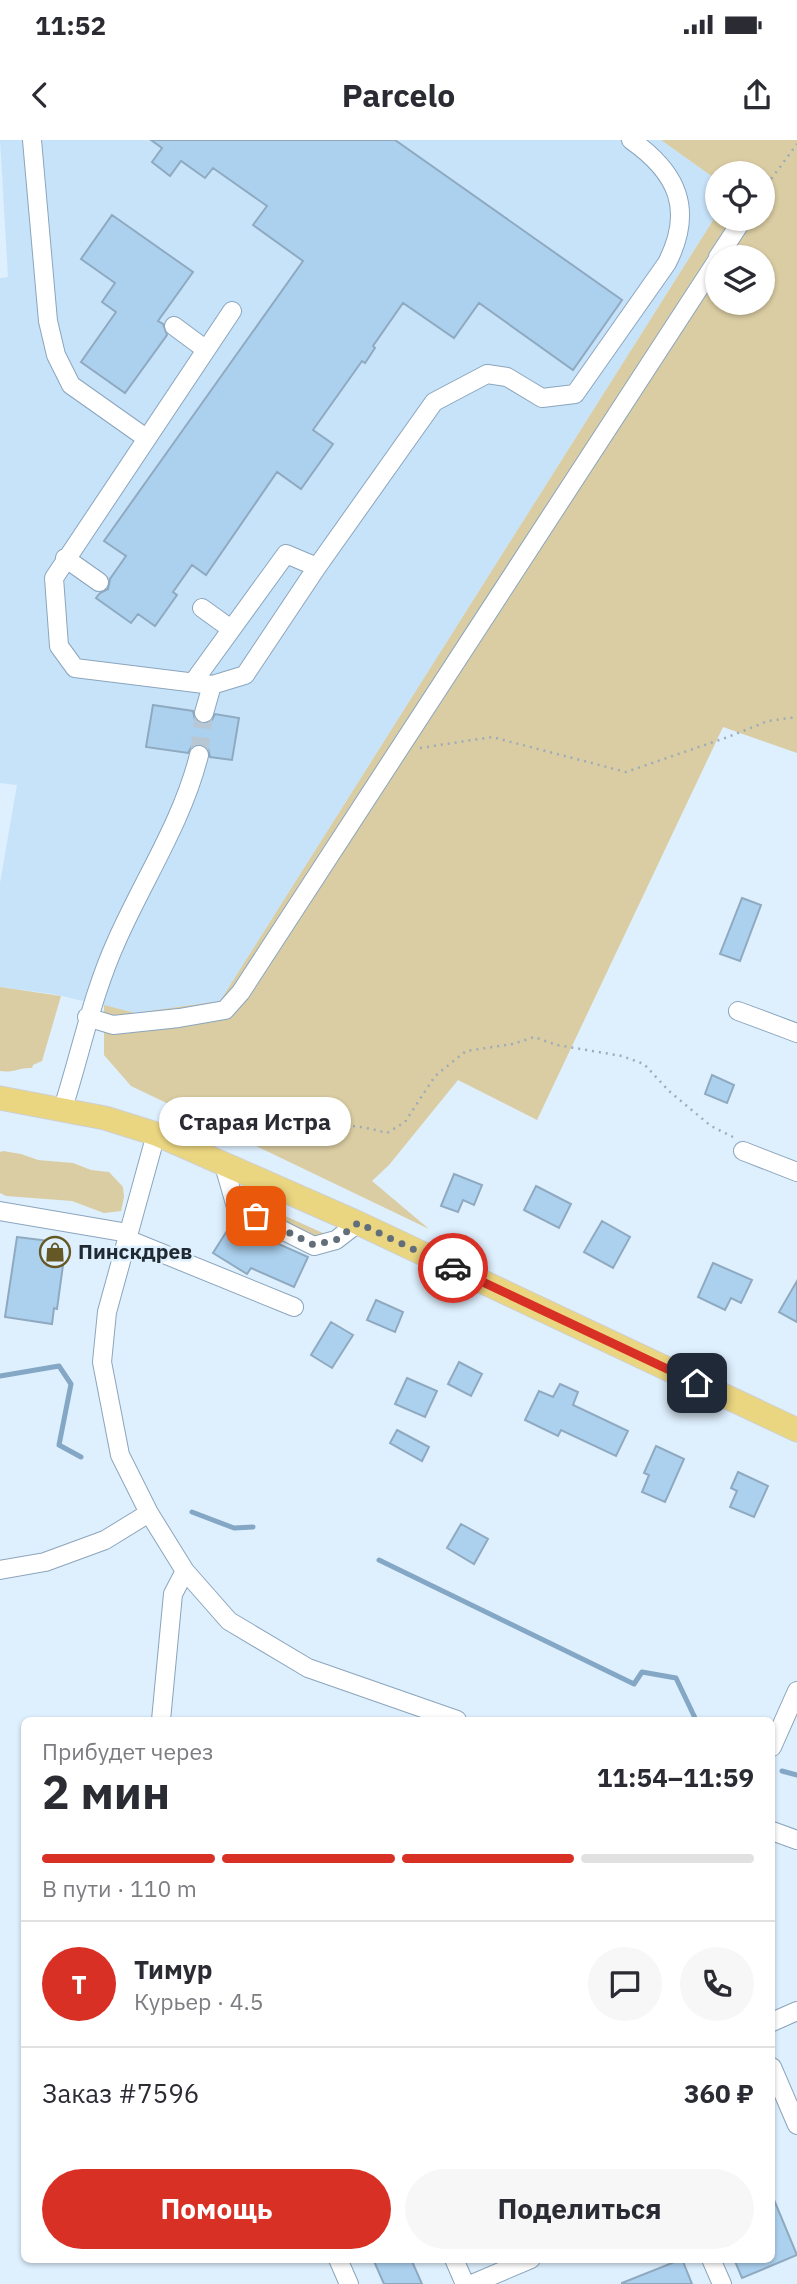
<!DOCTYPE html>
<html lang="ru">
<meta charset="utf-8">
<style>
:root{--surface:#fff;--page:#f7f7f7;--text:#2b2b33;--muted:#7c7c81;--line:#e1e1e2;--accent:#d93025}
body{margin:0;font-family:"IBM Plex Sans",sans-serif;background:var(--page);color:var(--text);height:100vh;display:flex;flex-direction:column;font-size:26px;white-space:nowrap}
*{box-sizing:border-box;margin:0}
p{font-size:23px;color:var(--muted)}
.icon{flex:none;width:38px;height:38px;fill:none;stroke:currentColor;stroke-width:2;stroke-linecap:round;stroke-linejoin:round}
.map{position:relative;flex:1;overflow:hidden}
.side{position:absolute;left:21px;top:1577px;width:754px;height:546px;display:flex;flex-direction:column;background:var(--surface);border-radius:10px;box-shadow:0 2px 5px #0004}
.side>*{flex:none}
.fabs{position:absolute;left:705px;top:21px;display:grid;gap:14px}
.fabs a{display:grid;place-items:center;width:70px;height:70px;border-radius:50%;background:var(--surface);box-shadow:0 2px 5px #0004;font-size:35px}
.pin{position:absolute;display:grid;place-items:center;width:60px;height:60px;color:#fff;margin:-30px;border-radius:14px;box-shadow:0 4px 10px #0006}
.courier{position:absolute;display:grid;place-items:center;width:70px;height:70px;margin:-35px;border:5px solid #d93025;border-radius:50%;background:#fff;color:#222;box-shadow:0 2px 9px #0007}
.bubble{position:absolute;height:49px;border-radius:24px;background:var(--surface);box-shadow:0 2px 5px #0004;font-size:23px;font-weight:800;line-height:49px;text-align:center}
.head em{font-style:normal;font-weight:800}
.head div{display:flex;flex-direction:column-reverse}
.head{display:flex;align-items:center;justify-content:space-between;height:119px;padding:0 21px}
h1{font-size:46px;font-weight:800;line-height:52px}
.bar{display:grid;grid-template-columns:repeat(4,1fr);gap:10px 7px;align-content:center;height:84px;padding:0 21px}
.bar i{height:9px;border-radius:5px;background:var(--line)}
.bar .selected{background:var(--accent)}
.bar p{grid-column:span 4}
.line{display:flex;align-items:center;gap:18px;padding:0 21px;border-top:2px solid var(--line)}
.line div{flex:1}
.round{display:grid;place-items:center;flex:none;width:74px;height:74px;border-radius:37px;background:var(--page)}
.primary-button{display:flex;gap:14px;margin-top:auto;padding:14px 21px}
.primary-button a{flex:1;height:80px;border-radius:42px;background:var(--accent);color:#fff;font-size:28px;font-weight:800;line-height:80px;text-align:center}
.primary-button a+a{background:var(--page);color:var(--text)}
.status{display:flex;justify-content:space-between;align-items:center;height:49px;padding:0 35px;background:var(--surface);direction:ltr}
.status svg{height:19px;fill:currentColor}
header{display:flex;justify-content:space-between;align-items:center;height:91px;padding:0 21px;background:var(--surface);font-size:32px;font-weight:800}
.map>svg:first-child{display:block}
.built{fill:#c7e3fa}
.green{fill:#dacda3;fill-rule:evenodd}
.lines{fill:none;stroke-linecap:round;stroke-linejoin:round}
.stream{stroke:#83a7c4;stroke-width:5}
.building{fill:#acd1ef;stroke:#8faac0;stroke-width:2}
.minor-tunnel{stroke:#b8c7d4;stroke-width:18;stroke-dasharray:18 9;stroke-linecap:butt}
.minor-casing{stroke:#8ba5bc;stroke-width:20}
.major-casing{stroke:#ced0d2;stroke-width:25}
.path{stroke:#9dacb8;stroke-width:2.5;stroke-dasharray:2 5;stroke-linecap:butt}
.minor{stroke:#fff;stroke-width:18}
.major{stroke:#ead580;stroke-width:23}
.done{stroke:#626e79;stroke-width:7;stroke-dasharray:0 12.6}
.route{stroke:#d93025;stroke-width:9}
.labels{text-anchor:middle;stroke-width:5;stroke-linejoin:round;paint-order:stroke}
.poi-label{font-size:21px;font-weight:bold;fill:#1f2932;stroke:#deeffd;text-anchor:start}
</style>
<div class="status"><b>11:52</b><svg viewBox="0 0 49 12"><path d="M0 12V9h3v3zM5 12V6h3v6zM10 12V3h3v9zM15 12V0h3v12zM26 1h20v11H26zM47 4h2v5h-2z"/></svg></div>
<header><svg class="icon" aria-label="back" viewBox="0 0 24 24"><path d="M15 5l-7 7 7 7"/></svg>Parcelo<svg class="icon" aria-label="share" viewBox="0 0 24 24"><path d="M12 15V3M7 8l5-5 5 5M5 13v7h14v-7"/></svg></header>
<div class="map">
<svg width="797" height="2144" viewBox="0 0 797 2144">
<rect width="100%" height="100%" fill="#deeffd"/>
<path class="built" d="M0 0H661L717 40V74L220 861 135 873 53 854 0 847V743L17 645 0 643V138L8 137Z"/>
<path class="green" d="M661 0H797V613L723 587 537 980 458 940 389 1025 372 1041 429 1089 131 946 104 915V865L135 873 220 861 717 74 718 79H763V33H718L717 40ZM718 117H763V163H718Z
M0 847 61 856 42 921 33 925 32 928C21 927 13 933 0 931Z
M3 1011 21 1014 38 1020 73 1023 91 1030 109 1032 123 1047 124 1057 121 1071 104 1073 72 1061 6 1056 0 1053V1012Z
M246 1058 325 1094 313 1100 252 1067Z"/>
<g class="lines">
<path class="stream" d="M0 1236 59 1226 71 1244 59 1305 81 1317
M192 1372 234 1388 253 1387
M379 1420 634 1544 642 1532 676 1538 696 1580
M782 1631 797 1635"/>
</g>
<path class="building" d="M151 0H395L622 160 573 230 479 163 454 198 403 163 373 206 375 208 365 223 362 221 313 290 333 304 301 349 277 332 206 435 192 425 173 452 177 455 155 486 138 474 131 483 96 458 100 453 108 449 110 439 126 416 104 401 303 121 253 85 267 66 213 28 205 38 181 21 170 36 152 22 162 8Z
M112 75 193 132 158 181 163 184 167 195 125 253 81 222 116 172 102 162 115 143 81 119Z
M153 565 193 571 195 580 202 584 211 582 215 574 239 578 232 620 210 617 208 608 201 604 192 606 188 613 146 607Z
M742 758 761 765 740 821 720 814Z
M712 935 734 945 727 963 705 954Z
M454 1034 482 1045 474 1065 463 1060 458 1072 441 1066Z
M536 1046 571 1064 559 1088 524 1070Z
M602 1081 630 1097 613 1128 584 1112Z
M232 1083 252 1096 254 1093 308 1117 294 1147 251 1128 247 1134 213 1113Z
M17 1097 66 1103 57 1169 54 1168 52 1184 5 1177Z
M713 1123 752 1140 741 1163 731 1158 725 1170 698 1157Z
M797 1141V1182L779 1172Z
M376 1160 403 1172 395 1192 367 1180Z
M331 1182 353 1195 332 1228 311 1215Z
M459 1222 482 1234 471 1256 448 1244Z
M407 1238 437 1251 425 1277 395 1264Z
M560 1244 578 1252 573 1265 628 1291 616 1316 561 1290 558 1296 525 1280 539 1251 553 1257Z
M397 1290 429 1307 422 1321 390 1303Z
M656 1306 684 1319 665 1362 642 1352 649 1335 644 1333Z
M738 1332 768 1346 754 1377 730 1367 737 1351 731 1348Z
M461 1384 488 1399 474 1424 447 1408Z
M772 2055 797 2115 742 2138 734 2119H772Z
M373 2119H411L422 2144H384Z
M682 2119 692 2144H622V2143Z"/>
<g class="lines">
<path class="minor-tunnel" d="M199 615 204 573"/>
<g class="minor-casing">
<path id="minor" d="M32 0 48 181 56 215 71 245 146 298
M718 117 743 79
M174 186 205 209
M65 418 99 442
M202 468 231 489
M194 541 286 414 317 427
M212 545 75 528 59 506 54 438 232 171
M204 573 212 545 245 535 317 427 434 262 487 234 507 237 542 258 575 254 667 123C694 70 678 33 631 0
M738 871 797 893
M87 877 113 885 179 878 225 870 241 852 718 119
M63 968C81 912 92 855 117 800 144 739 183 680 199 615
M156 994 107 1172 102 1222 120 1315 149 1373 185 1431 229 1481 308 1528 457 1580
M743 1011 797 1032
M223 1022 236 1067 314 1106 336 1100 358 1083
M0 1071 128 1093
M127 1099 294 1167
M0 1430 45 1422 105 1400 149 1373
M161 1580 173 1454 185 1431
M772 1607 797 1551
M772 1691 797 1700
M772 1882 797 1871
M772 1927 797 1985
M338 2119 349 2144
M454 2119 465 2144
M711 2119 722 2144
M472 2144 531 2119"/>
</g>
<g class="major-casing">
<path id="major" d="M0 958 105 978 156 994 358 1083 797 1290"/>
</g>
<path class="path" d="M763 50 797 4
M420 608 492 597 626 632 728 597 768 581 797 577
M319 993C345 982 361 986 387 993L405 982 435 936 466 911 513 904 534 897 557 905 622 916 644 924 669 951 711 986 733 997"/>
<use href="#minor" class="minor"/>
<use href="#major" class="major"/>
</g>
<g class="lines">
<path class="done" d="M256 1076 314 1105 336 1100 358 1083 453 1128"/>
<path class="route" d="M453 1128 697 1243"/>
</g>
<defs>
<g id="shop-ring" transform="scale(1.575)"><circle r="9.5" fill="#deeffd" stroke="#665825" stroke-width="1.5"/><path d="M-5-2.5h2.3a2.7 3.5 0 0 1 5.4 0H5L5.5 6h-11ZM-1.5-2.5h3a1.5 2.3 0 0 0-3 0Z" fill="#665825"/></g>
</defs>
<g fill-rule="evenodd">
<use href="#shop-ring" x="55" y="1112"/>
</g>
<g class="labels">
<g class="poi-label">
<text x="78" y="1119">Пинскдрев</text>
</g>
</g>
</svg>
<div class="fabs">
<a><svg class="icon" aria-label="locate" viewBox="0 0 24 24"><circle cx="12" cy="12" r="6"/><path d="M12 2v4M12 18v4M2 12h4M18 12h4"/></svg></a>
<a><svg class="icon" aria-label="layers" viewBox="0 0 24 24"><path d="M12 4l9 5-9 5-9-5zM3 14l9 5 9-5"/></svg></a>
</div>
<div class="pin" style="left:256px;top:1076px;background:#ea580c"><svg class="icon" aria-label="bag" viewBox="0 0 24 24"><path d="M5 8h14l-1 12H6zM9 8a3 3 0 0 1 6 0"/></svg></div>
<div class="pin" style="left:697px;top:1243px;background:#1f2937"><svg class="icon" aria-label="home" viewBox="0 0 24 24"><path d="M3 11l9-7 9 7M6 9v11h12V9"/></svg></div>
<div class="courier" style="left:453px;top:1128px"><svg class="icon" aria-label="car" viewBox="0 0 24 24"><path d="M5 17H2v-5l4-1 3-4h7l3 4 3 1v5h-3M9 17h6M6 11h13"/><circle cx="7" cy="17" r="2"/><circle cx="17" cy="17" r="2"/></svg></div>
<div class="bubble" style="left:159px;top:957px;width:192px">Старая Истра</div>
<section class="side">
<div class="head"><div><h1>2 мин</h1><p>Прибудет через</p></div><em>11:54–11:59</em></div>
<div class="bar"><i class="selected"></i><i class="selected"></i><i class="selected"></i><i></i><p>В пути · 110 m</p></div>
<div class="line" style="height:126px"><b class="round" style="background:var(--accent);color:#fff">Т</b><div><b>Тимур</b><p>Курьер · 4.5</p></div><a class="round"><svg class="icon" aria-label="chat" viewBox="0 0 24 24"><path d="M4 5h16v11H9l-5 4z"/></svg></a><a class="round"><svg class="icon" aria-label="phone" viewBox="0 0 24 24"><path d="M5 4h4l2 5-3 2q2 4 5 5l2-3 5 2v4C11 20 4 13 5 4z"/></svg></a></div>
<div class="line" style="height:91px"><div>Заказ #7596</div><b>360 ₽</b></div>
<div class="primary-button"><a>Помощь</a><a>Поделиться</a></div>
</section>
</div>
